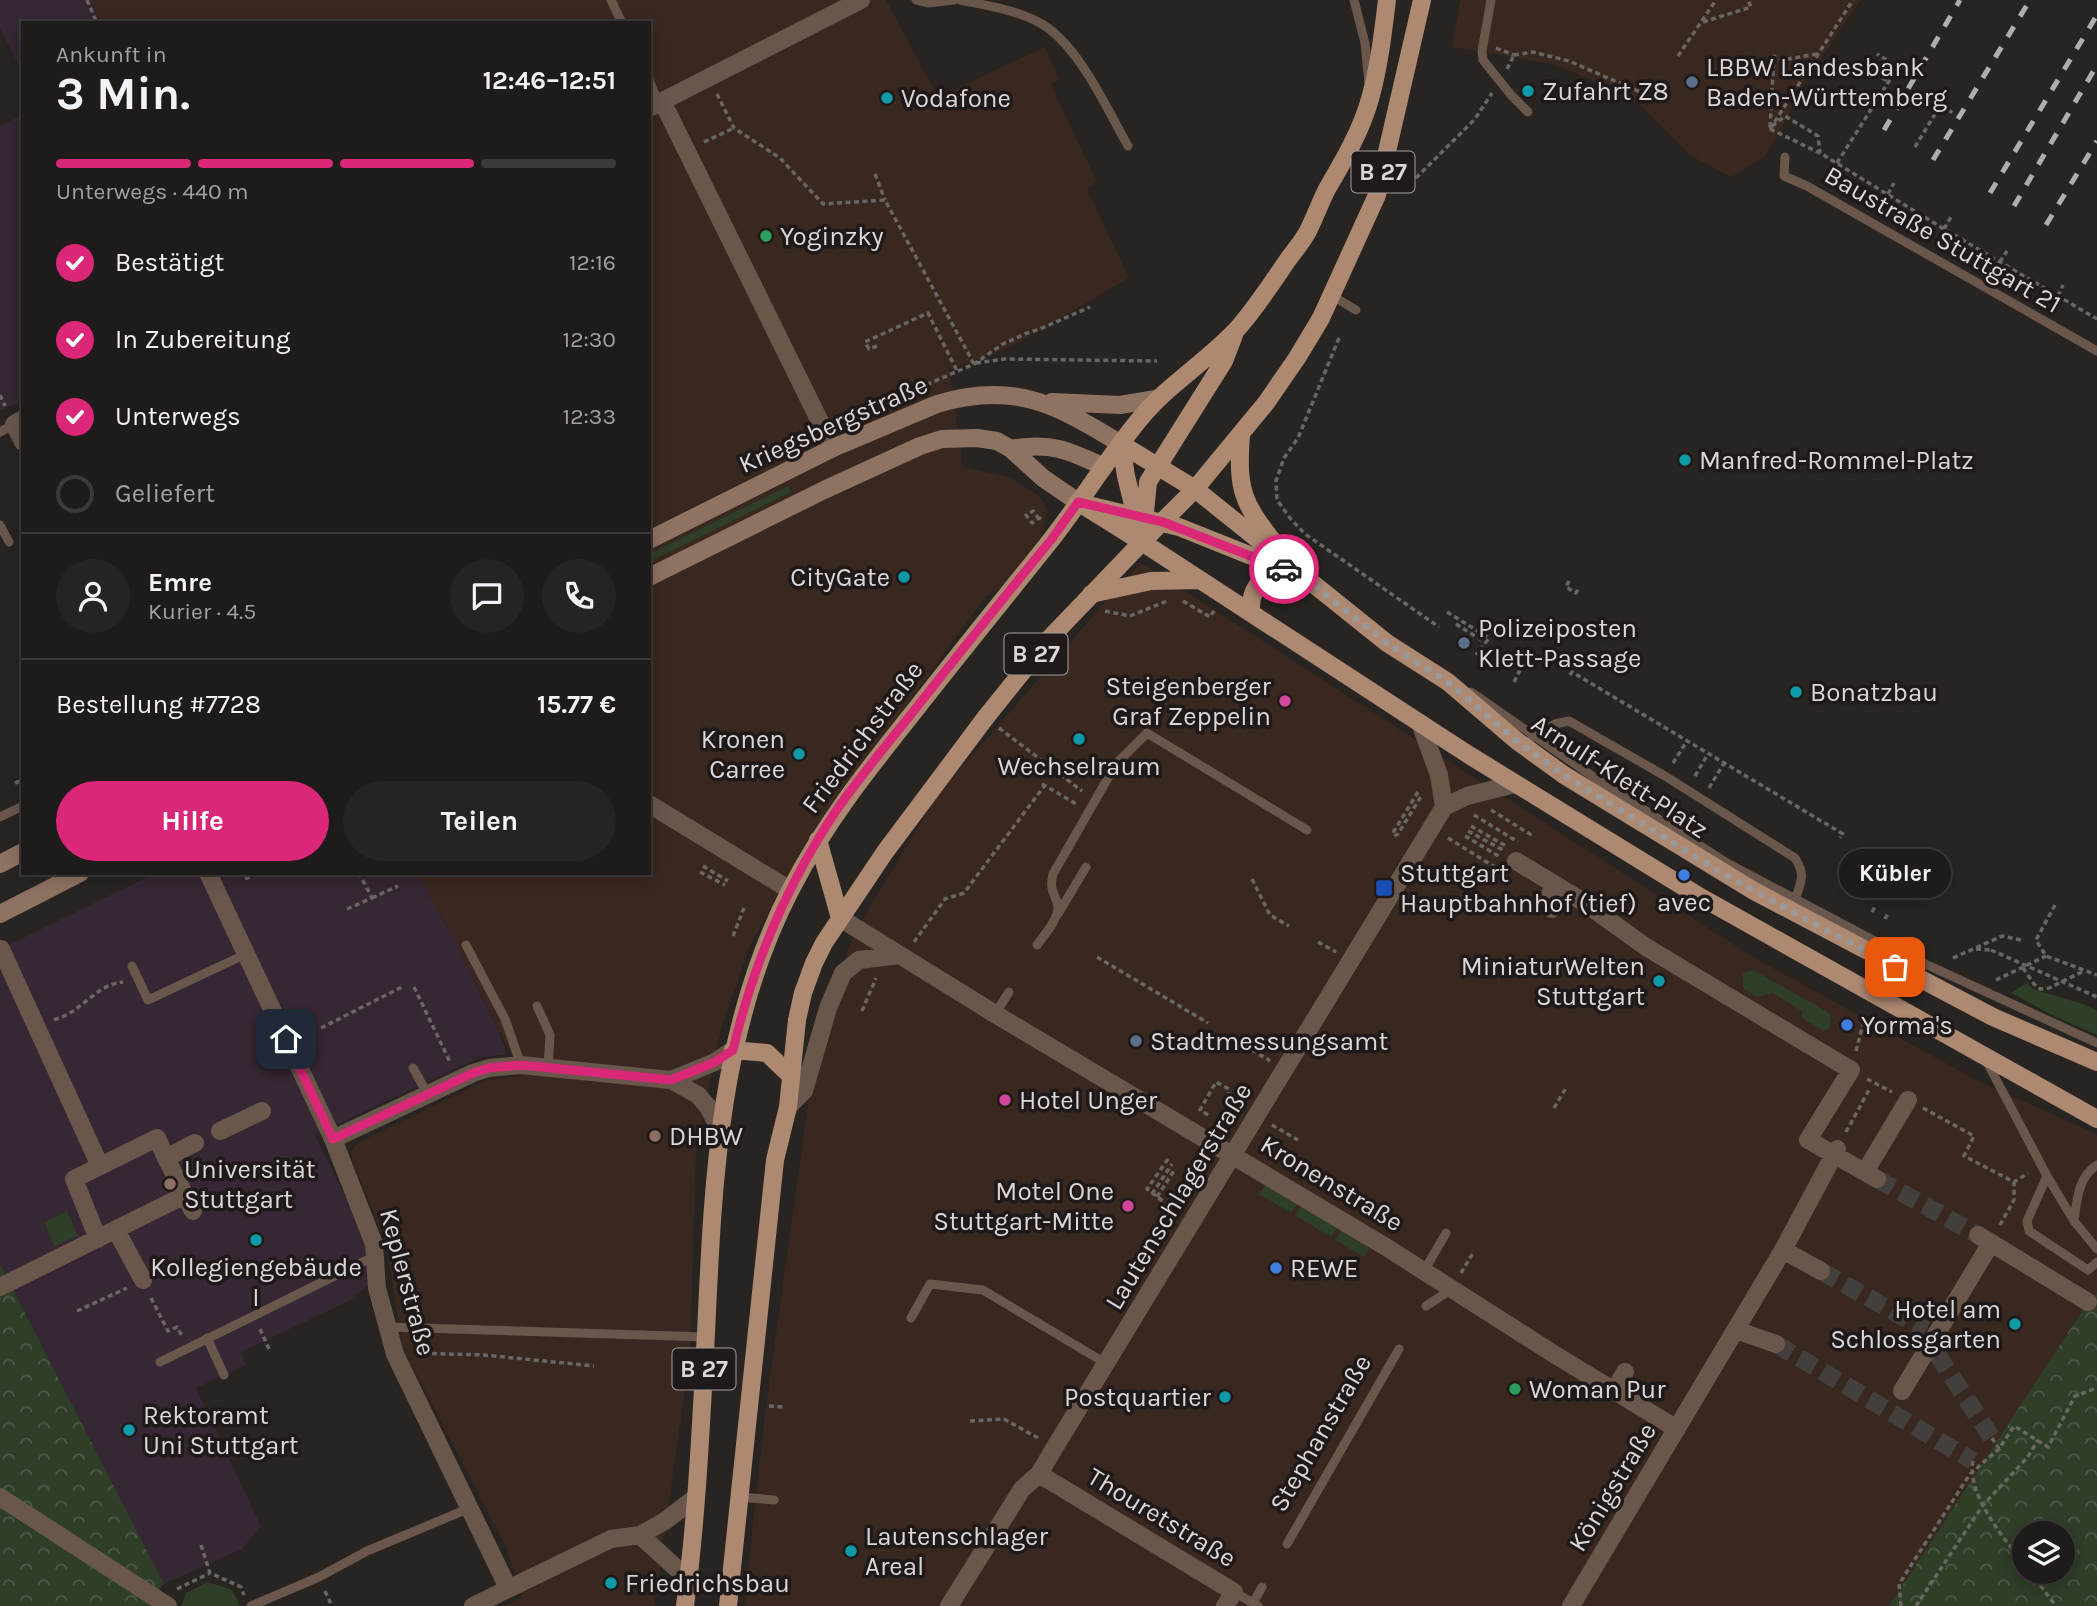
<!DOCTYPE html>
<html lang="de">
<meta charset="utf-8">
<style>
:root{--surface:#1e1b1a;--page:#262423;--text:#f1f3f6;--muted:#a1a1a2;--line:#3c3939;--accent:#db2777}
body{margin:0;font-family:Karla,sans-serif;background:var(--page);color:var(--text);height:100vh;display:flex;flex-direction:column;font-size:26px;white-space:nowrap}
*{box-sizing:border-box;margin:0}
p{font-size:23px;color:var(--muted)}
.icon{flex:none;width:38px;height:38px;fill:none;stroke:currentColor;stroke-width:2;stroke-linecap:round;stroke-linejoin:round}
.map{position:relative;flex:1;overflow:hidden}
.side{position:absolute;left:21px;top:21px;width:630px;height:854px;display:flex;flex-direction:column;background:var(--surface);border-radius:0px;box-shadow:0 4px 18px #0003,0 0 0 2px var(--line)}
.side>*{flex:none}
.controls{position:absolute;left:2012px;top:1521px;display:grid;gap:14px}
.controls a{display:grid;place-items:center;width:63px;height:63px;border-radius:50%;background:var(--surface);box-shadow:0 4px 18px #0003,0 0 0 2px var(--line);font-size:35px}
.pin{position:absolute;display:grid;place-items:center;width:60px;height:60px;color:#fff;margin:-30px;border-radius:14px;box-shadow:0 4px 10px #0006}
.courier{position:absolute;display:grid;place-items:center;width:70px;height:70px;margin:-35px;border:5px solid #db2777;border-radius:50%;background:#fff;color:#222;box-shadow:0 2px 9px #0007}
.bubble{position:absolute;height:49px;border-radius:24px;background:var(--surface);box-shadow:0 4px 18px #0003,0 0 0 2px var(--line);font-size:23px;font-weight:700;line-height:49px;text-align:center}
.head em{font-style:normal;font-weight:700}
.head div{display:flex;flex-direction:column-reverse}
.head{display:flex;align-items:center;justify-content:space-between;height:119px;padding:0 35px}
h1{font-size:46px;font-weight:700;line-height:52px}
.bar{display:grid;grid-template-columns:repeat(4,1fr);gap:10px 7px;align-content:center;height:84px;padding:0 35px}
.bar i{height:9px;border-radius:5px;background:var(--line)}
.bar .active{background:var(--accent)}
.bar p{grid-column:span 4}
.line{display:flex;align-items:center;gap:18px;padding:0 35px;border-top:2px solid var(--line)}
.line div{flex:1}
.round{display:grid;place-items:center;flex:none;width:74px;height:74px;border-radius:37px;background:var(--page)}
ol{padding:0 35px;list-style:none}
li{display:flex;align-items:center;gap:21px;height:77px}
li p{margin-inline-start:auto}
li .icon{padding:7px;border-radius:50%;background:var(--accent);color:#fff;stroke-width:4}
li:last-child{color:var(--muted)}
li i{width:38px;height:38px;border:4px solid var(--line);border-radius:50%}
.cta{display:flex;gap:14px;margin-top:auto;padding:14px 35px}
.cta a{flex:1;height:80px;border-radius:42px;background:var(--accent);color:#fff;font-size:28px;font-weight:700;line-height:80px;text-align:center}
.cta a+a{background:var(--page);color:var(--text)}
.map>svg:first-child{display:block}
.commercial{fill:#39281f}
.education{fill:#352733}
.grass{fill:#2e3e27}
.park{fill:url(#park-crowns);fill-rule:evenodd}
.lines{fill:none;stroke-linecap:round;stroke-linejoin:round}
.street-tunnel{stroke:#433f3d;stroke-width:18;stroke-dasharray:18 9;stroke-linecap:butt}
.path{stroke:#6a6664;stroke-width:3.5;stroke-dasharray:5 3.5;stroke-linecap:butt}
.lane{stroke:#69574c;stroke-width:9}
.street{stroke:#69574c;stroke-width:18}
.secondary{stroke:#8f7362;stroke-width:18}
.primary{stroke:#ad8972;stroke-width:18}
.rail{stroke:#b1adab;stroke-width:5;stroke-dasharray:12 12;stroke-linecap:butt}
.path-bridge{stroke:#6a6664;stroke-width:3.5;stroke-dasharray:5 3.5;stroke-linecap:butt}
.done{stroke:#9c9897;stroke-width:7;stroke-dasharray:0 12.6}
.route{stroke:#db2777;stroke-width:9}
.service-dot{fill:#5c6f8a;stroke:#1f1a19;stroke-width:2.5}
.culture-dot{fill:#0f9aa8;stroke:#1f1a19;stroke-width:2.5}
.leisure-dot{fill:#2e9e5b;stroke:#1f1a19;stroke-width:2.5}
.hotel-dot{fill:#d1479c;stroke:#1f1a19;stroke-width:2.5}
.shop-dot{fill:#3f7fe0;stroke:#1f1a19;stroke-width:2.5}
.transit-dot{fill:#1a4fb4;stroke:#1f1a19;stroke-width:2.5}
.education-dot{fill:#8d6e63;stroke:#1f1a19;stroke-width:2.5}
.labels{text-anchor:middle;stroke-width:7;stroke-linejoin:round;paint-order:stroke}
.shield{fill:#1f1a19;stroke:#a39e9d;stroke-width:2}
.shield-label{font-size:24px;font-weight:bold;fill:#dbd7d6}
.poi-label{font-size:26px;fill:#dbd7d6;stroke:#1f1a19;text-anchor:start}
.street-label{font-size:26px;fill:#dbd7d6;stroke:#1f1a19}
</style>
<div class="map">
<svg width="2097" height="1606" viewBox="0 0 2097 1606">
<defs>
<pattern id="park-crowns" width="20" height="18" patternUnits="userSpaceOnUse" patternTransform="scale(1.75)"><rect width="20" height="18" fill="#2e3e27"/><path d="M2 6a3 3 0 1 1 6 0M12 15a3 3 0 1 1 6 0" fill="none" stroke="#4c5946"/></pattern>
</defs>
<rect width="100%" height="100%" fill="#282422"/>
<path class="commercial" d="M90 0H886L938 97 1045 47 1059 79 1051 85 1097 182 1087 189 1129 278 1010 347 949 369 963 467 1009 477 1038 495 1044 502 1047 511 1042 536 1011 581 984 598 913 697 814 829 749 948 721 1029 696 1152 690 1355 654 1606H506L522 1597 507 1549 403 1348 386 1243 352 1159V1152L355 1146 361 1141 486 1080 522 1076 441 914H438L418 874 649 873V23H102Z
M1460 0H1861L1805 83 1766 156 1731 177 1691 156 1630 95 1611 89 1558 65 1452 47Z
M1140 562 1753 957 1978 1081 2097 1134V1292L2088 1302 1889 1606H744L765 1414 817 1039 845 958 862 920 937 796Z"/>
<path class="education" d="M0 0H90L102 23H23V74L0 28Z
M23 114V401L0 410V126Z
M156 873H420L418 875 454 939 498 1030 507 1054 478 1058 315 1135 363 1233 370 1269 369 1284 349 1301 241 1352 246 1365 196 1388 261 1526 242 1549 164 1584 0 1264V949Z"/>
<path class="grass" d="M788 486 791 492 649 562V554Z
M1753 970 1831 1014 1830 1027 1824 1031 1802 1018V1011L1773 993 1757 997 1743 988V973Z
M2027 983 2033 989 2083 1004 2097 1011V1035L2058 1018 2011 993Z
M1265 1185 1297 1204 1291 1213 1259 1194Z
M1301 1206 1337 1228 1331 1237 1295 1215Z
M67 1211 78 1236 54 1246 44 1222Z
M1341 1230 1369 1248 1364 1257 1335 1240Z
M208 1582 232 1590 240 1606H181L186 1593Z"/>
<path class="park" d="M0 1264 164 1584 159 1589 170 1606H0Z
M2097 1292V1606H1889L2088 1302ZM2025 1533H2063V1572H2025Z"/>
<g class="lines">
<path class="street-tunnel" d="M1877 1179 1978 1235
M1821 1271 1926 1330
M1776 1344 1973 1461
M1937 1354 1992 1438"/>
<path class="path" d="M87 0 97 23
M1703 22 1751 7 1748 0
M1496 48 1514 55
M1514 55 1533 52 1569 61 1640 92
M1678 56 1716 0
M1507 69 1514 55
M1868 69 1889 82
M717 94 734 128 780 158 823 204 885 200 974 364
M1926 97 1955 114
M1772 126 1785 116 1818 136 1820 153
M1770 127 1774 56 1782 60 1817 54
M1770 129 1820 153 1944 229 2097 319
M1770 129 1853 0
M704 142 734 128
M1915 147 1940 106
M1837 163 1898 67 1877 54
M875 174 885 200
M1416 178 1475 119 1492 93
M1888 194 1894 183
M1944 229 1951 217
M2000 262 2007 251
M2058 296 2063 285
M1339 338 1298 438 1284 458 1276 481 1277 500 1290 518 1305 534 1439 627
M877 346 869 349 865 342 928 313 957 371
M976 363 1005 359 1157 361
M919 388 974 364 1003 344 1027 333 1040 329 1090 307
M0 395 5 406
M1039 519 1033 511 1026 515 1032 523 1039 518 1042 519
M1569 581 1566 587 1576 593 1579 587
M1183 601 1210 617 1214 611
M1105 611 1130 616 1167 601
M1447 612 1489 638 1476 655
M1456 624 1486 643
M1570 675 1572 672 1843 834 1840 838
M1514 682 1525 660
M999 728 1082 791
M1673 763 1687 741
M1695 776 1708 754
M15 783 23 780
M1042 784 1078 805
M1709 788 1724 763
M1418 792 1394 831V836L1398 834 1422 795
M1491 810 1533 836
M1474 815 1518 842
M1471 826 1506 846
M1468 831 1503 850
M1465 836 1500 857
M1448 838 1498 869
M703 866 728 881
M700 872 725 885
M423 874 424 873
M245 879 258 873
M1252 879 1270 915 1289 926
M372 898 398 886
M2055 905 2036 940 2046 956 2097 975
M347 909 372 898 359 873
M1872 912 1876 905
M1885 919 1888 913
M733 936 744 908
M914 942 945 899 964 893 1045 785
M1318 942 1336 952
M1976 949 1991 950
M1097 957 1208 1023
M1953 958 2002 936 2021 940
M2023 968 2034 984 2040 989 2049 988 2084 971
M1996 980 2046 956
M414 987 450 1062
M862 1011 876 978
M54 1020C59 1018 65 1016 70 1013 88 1002 101 984 123 982
M321 1028 402 987
M1252 1050 1270 1061
M1856 1051 1863 1024
M1867 1079 1892 1092
M1554 1108 1566 1088
M1923 1108 1974 1136 1964 1156 2014 1182 2028 1173
M1208 1115 1200 1110 1216 1082 1229 1089V1099L1241 1107
M1272 1125 1298 1140
M1846 1132 1870 1088
M1168 1159 1147 1189 1177 1212
M1152 1194 1172 1164
M1157 1197 1175 1169
M2000 1225 2014 1200V1182
M1461 1273 1474 1251
M151 1298 168 1331 177 1327 182 1336
M77 1311 127 1288
M260 1329 269 1349
M415 1353 484 1355 594 1366
M769 1406 784 1407
M970 1421 1004 1419 1038 1438
M1992 1438 1999 1449
M1973 1461C1966 1494 2005 1540 2025 1565
M201 1545 210 1573 241 1587 244 1595
M2030 1572 2056 1606
M177 1589 210 1573
M325 1591 332 1606
M1901 1606 1899 1584 1970 1474 1999 1449 2014 1426 2048 1447 2075 1396 2097 1388
M1916 1606 1983 1505 2027 1458 2038 1440"/>
<path class="lane" d="M611 0 622 23
M916 0 928 3 954 0
M960 0C989 6 1024 11 1048 28 1082 53 1107 109 1128 146
M1354 0 1365 43 1369 84
M1491 0 1482 51 1483 60 1511 95 1528 112
M649 80 659 104
M1785 157 1784 176 1807 186 2097 351
M1331 295 1356 310
M0 432 14 424
M0 525 9 542
M1471 692 1598 780 1727 863 1871 939 2097 1043
M1532 738 1555 724 1569 721 1665 776 1795 858C1806 876 1801 881 1795 900
M0 817 23 806
M1058 914 1086 867
M466 945 505 1019 521 1065
M1037 945C1044 935 1057 921 1058 909 1058 895 1048 894 1053 874L1116 764 1147 733 1307 830
M132 966 148 1000 246 954
M537 1006 550 1035 548 1067
M995 1014 1009 992
M1987 1062 2047 1176 2074 1221 2097 1249
M413 1068 428 1095
M2047 1176 2027 1221 2029 1231 2088 1270 2097 1262
M2074 1221C2077 1200 2078 1177 2097 1165
M1424 1271 1446 1233
M1426 1306 1452 1289
M911 1318 930 1284 983 1290 1107 1364
M387 1327 705 1337
M207 1338 224 1375
M160 1362 375 1256
M740 1497 774 1500
M1287 1544 1399 1349
M1234 1592 1258 1606
M1253 1603 1262 1587
M251 1606 319 1577 367 1551 470 1508"/>
<path class="street" d="M663 103 833 448
M649 108 861 0
M23 419 14 424 23 442
M1420 723 1439 775 1444 807
M649 804 790 890
M1516 861 1582 901 1646 947 1851 1070 1808 1140 1877 1179
M208 873 333 1139 374 1244 377 1288 395 1354 508 1588
M1552 909 1554 905 1547 900 1555 885
M840 918 995 1014 1386 1247 1557 1356 1677 1429
M1 949 100 1166
M671 1080 715 1062 733 1050
M788 1107 804 1091 828 1008 843 973 859 960 900 955
M220 1131 262 1111
M333 1139 473 1073 489 1068 521 1065 671 1080 698 1095 709 1108 720 1131
M166 1158 193 1211
M1865 1172 1908 1100
M116 1230 143 1280
M1978 1235 2088 1302
M98 1239 74 1179 157 1138 166 1158 195 1143
M1783 1250 1821 1271
M0 1287 185 1195
M1736 1330 1776 1344
M1614 1391 1625 1372
M1902 1391 1991 1243
M1039 1474 1234 1592 1225 1606
M0 1497 168 1606
M640 1535 688 1579
M473 1606 611 1539 640 1535 665 1521 695 1498
M949 1606 1022 1489 1039 1474 1055 1447C1186 1235 1315 1021 1444 807L1467 796 1515 784
M1571 1606 1783 1250 1837 1149"/>
<path class="secondary" d="M1052 402 1120 405 1156 399
M1011 449C1051 442 1068 450 1104 467
M649 540 833 448 937 404C1014 381 1056 404 1121 444
M649 577 824 490 920 446 942 439 977 438 997 441 1011 449 1043 478 1078 502
M0 864 23 852
M0 914 80 873"/>
<path class="primary" d="M1241 435C1237 490 1242 503 1277 546
M1121 444 1195 489 1387 643 1448 682 1517 741 1564 775 1754 891 1993 1017 2097 1062
M1121 444 1126 476 1138 525
M1078 502 1142 542 1469 755 1697 895 2097 1119
M1092 506 1179 527 1284 569
M1142 542 1148 482 1224 361 1234 335
M1091 594 1151 581 1198 580
M1251 613C1249 590 1261 576 1281 568
M818 840 840 918
M733 1050 767 1053 790 1075
M685 1606C697 1516 701 1424 706 1333 713 1181 719 1027 791 889 826 821 869 768 916 709 959 654 1003 600 1047 545 1079 505 1106 460 1139 420 1168 384 1208 361 1239 327 1257 306 1272 283 1287 261 1294 251 1303 241 1308 231 1315 217 1320 203 1327 189 1344 160 1361 131 1370 99 1379 67 1383 33 1387 0
M728 1606 775 1160 788 1107 797 1020 803 993 814 963 824 943 885 852 986 717 1048 640 1142 542 1195 489 1266 403 1297 358 1321 318 1377 195 1422 0"/>
<path class="rail" d="M1884 130 1960 0
M1933 160 2030 0
M1990 193 2097 15
M2014 206 2097 65
M2046 225 2097 141"/>
<path class="path-bridge" d="M1991 950 2097 997"/>
</g>
<g class="lines">
<path class="done" d="M1284 569 1300 574 1387 643 1448 682 1517 741 1564 775 1720 872 1895 967"/>
<path class="route" d="M286 1039 333 1139 473 1073 489 1068 521 1065 671 1080 715 1062 733 1050C753 965 787 884 836 811 863 772 895 735 924 698 966 645 1008 592 1051 540L1078 502 1163 522 1284 569"/>
</g>
<g class="service-dot">
<circle cx="1692" cy="82" r="7"/>
<circle cx="1464" cy="643" r="7"/>
<circle cx="1136" cy="1041" r="7"/>
</g>
<g class="culture-dot">
<circle cx="1528" cy="91" r="7"/>
<circle cx="887" cy="98" r="7"/>
<circle cx="1685" cy="460" r="7"/>
<circle cx="904" cy="577" r="7"/>
<circle cx="1796" cy="692" r="7"/>
<circle cx="1079" cy="739" r="7"/>
<circle cx="799" cy="754" r="7"/>
<circle cx="1659" cy="981" r="7"/>
<circle cx="256" cy="1240" r="7"/>
<circle cx="2015" cy="1324" r="7"/>
<circle cx="1225" cy="1397" r="7"/>
<circle cx="129" cy="1430" r="7"/>
<circle cx="851" cy="1551" r="7"/>
<circle cx="611" cy="1583" r="7"/>
</g>
<g class="leisure-dot">
<circle cx="766" cy="236" r="7"/>
<circle cx="1515" cy="1389" r="7"/>
</g>
<g class="hotel-dot">
<circle cx="1285" cy="701" r="7"/>
<circle cx="1005" cy="1100" r="7"/>
<circle cx="1128" cy="1206" r="7"/>
</g>
<g class="shop-dot">
<circle cx="1684" cy="875" r="7"/>
<circle cx="1847" cy="1025" r="7"/>
<circle cx="1276" cy="1268" r="7"/>
</g>
<rect class="transit-dot" x="1375" y="879" width="18" height="18" rx="3.5"/>
<g class="education-dot">
<circle cx="655" cy="1136" r="7"/>
<circle cx="170" cy="1184" r="7"/>
</g>
<g class="labels">
<g class="shield">
<rect x="1351.5" y="151.5" width="63" height="41" rx="5"/>
<rect x="1004.5" y="633.5" width="63" height="41" rx="5"/>
<rect x="672.5" y="1348.5" width="63" height="41" rx="5"/>
</g>
<g class="shield-label">
<text x="1383" y="180">B 27</text>
<text x="1036" y="662">B 27</text>
<text x="704" y="1377">B 27</text>
</g>
<g class="poi-label">
<text x="1706" y="76">LBBW Landesbank<tspan x="1706" dy="30">Baden-Württemberg</tspan></text>
<text x="1542" y="100">Zufahrt Z8</text>
<text x="901" y="107">Vodafone</text>
<text x="780" y="245">Yoginzky</text>
<text x="1699" y="469">Manfred-Rommel-Platz</text>
<text x="890" y="586" text-anchor="end">CityGate</text>
<text x="1478" y="637">Polizeiposten<tspan x="1478" dy="30">Klett-Passage</tspan></text>
<text x="1271" y="695" text-anchor="end">Steigenberger<tspan x="1271" dy="30">Graf Zeppelin</tspan></text>
<text x="1810" y="701">Bonatzbau</text>
<text x="785" y="748" text-anchor="end">Kronen<tspan x="785" dy="30">Carree</tspan></text>
<text x="1079" y="775" text-anchor="middle">Wechselraum</text>
<text x="1400" y="882">Stuttgart<tspan x="1400" dy="30">Hauptbahnhof (tief)</tspan></text>
<text x="1684" y="911" text-anchor="middle">avec</text>
<text x="1645" y="975" text-anchor="end">MiniaturWelten<tspan x="1645" dy="30">Stuttgart</tspan></text>
<text x="1861" y="1034">Yorma's</text>
<text x="1150" y="1050">Stadtmessungsamt</text>
<text x="1019" y="1109">Hotel Unger</text>
<text x="669" y="1145">DHBW</text>
<text x="184" y="1178">Universität<tspan x="184" dy="30">Stuttgart</tspan></text>
<text x="1114" y="1200" text-anchor="end">Motel One<tspan x="1114" dy="30">Stuttgart-Mitte</tspan></text>
<text x="256" y="1276" text-anchor="middle">Kollegiengebäude<tspan x="256" dy="30">I</tspan></text>
<text x="1290" y="1277">REWE</text>
<text x="2001" y="1318" text-anchor="end">Hotel am<tspan x="2001" dy="30">Schlossgarten</tspan></text>
<text x="1529" y="1398">Woman Pur</text>
<text x="1211" y="1406" text-anchor="end">Postquartier</text>
<text x="143" y="1424">Rektoramt<tspan x="143" dy="30">Uni Stuttgart</tspan></text>
<text x="865" y="1545">Lautenschlager<tspan x="865" dy="30">Areal</tspan></text>
<text x="625" y="1592">Friedrichsbau</text>
</g>
<g class="street-label">
<text transform="translate(1943 239) rotate(30)" y="9">Baustraße Stuttgart 21</text>
<text transform="translate(833 424) rotate(-24)" y="9">Kriegsbergstraße</text>
<text transform="translate(862 737) rotate(-53)" y="9">Friedrichstraße</text>
<text transform="translate(1620 776) rotate(33)" y="9">Arnulf-Klett-Platz</text>
<text transform="translate(1332 1183) rotate(31)" y="9">Kronenstraße</text>
<text transform="translate(1178 1196) rotate(-59)" y="9">Lautenschlagerstraße</text>
<text transform="translate(408 1282) rotate(75)" y="9">Keplerstraße</text>
<text transform="translate(1320 1433) rotate(-60)" y="9">Stephanstraße</text>
<text transform="translate(1612 1487) rotate(-59)" y="9">Königstraße</text>
<text transform="translate(1162 1517) rotate(31)" y="9">Thouretstraße</text>
</g>
</g>
</svg>
<div class="controls">
<a><svg class="icon" aria-label="layers" viewBox="0 0 24 24"><path d="M12 4l9 5-9 5-9-5zM3 14l9 5 9-5"/></svg></a>
</div>
<div class="pin" style="left:1895px;top:967px;background:#ea580c"><svg class="icon" aria-label="bag" viewBox="0 0 24 24"><path d="M5 8h14l-1 12H6zM9 8a3 3 0 0 1 6 0"/></svg></div>
<div class="pin" style="left:286px;top:1039px;background:#1f2937"><svg class="icon" aria-label="home" viewBox="0 0 24 24"><path d="M3 11l9-7 9 7M6 9v11h12V9"/></svg></div>
<div class="courier" style="left:1284px;top:569px"><svg class="icon" aria-label="car" viewBox="0 0 24 24"><path d="M5 17H2v-5l4-1 3-4h7l3 4 3 1v5h-3M9 17h6M6 11h13"/><circle cx="7" cy="17" r="2"/><circle cx="17" cy="17" r="2"/></svg></div>
<div class="bubble" style="left:1839px;top:849px;width:112px">Kübler</div>
<section class="side">
<div class="head"><div><h1>3 Min.</h1><p>Ankunft in</p></div><em>12:46–12:51</em></div>
<div class="bar"><i class="active"></i><i class="active"></i><i class="active"></i><i></i><p>Unterwegs · 440 m</p></div>
<ol>
<li><svg class="icon" aria-label="check" viewBox="0 0 24 24"><path d="M5 12l5 5 9-10"/></svg>Bestätigt<p>12:16</p></li>
<li><svg class="icon" aria-label="check" viewBox="0 0 24 24"><path d="M5 12l5 5 9-10"/></svg>In Zubereitung<p>12:30</p></li>
<li><svg class="icon" aria-label="check" viewBox="0 0 24 24"><path d="M5 12l5 5 9-10"/></svg>Unterwegs<p>12:33</p></li>
<li><i></i>Geliefert</li>
</ol>
<div class="line" style="height:126px"><a class="round"><svg class="icon" aria-label="person" viewBox="0 0 24 24"><circle cx="12" cy="8" r="4"/><path d="M4 21q1-7 8-7t8 7"/></svg></a><div><b>Emre</b><p>Kurier · 4.5</p></div><a class="round"><svg class="icon" aria-label="chat" viewBox="0 0 24 24"><path d="M4 5h16v11H9l-5 4z"/></svg></a><a class="round"><svg class="icon" aria-label="phone" viewBox="0 0 24 24"><path d="M5 4h4l2 5-3 2q2 4 5 5l2-3 5 2v4C11 20 4 13 5 4z"/></svg></a></div>
<div class="line" style="height:91px"><div>Bestellung #7728</div><b>15.77 €</b></div>
<div class="cta"><a>Hilfe</a><a>Teilen</a></div>
</section>
</div>
